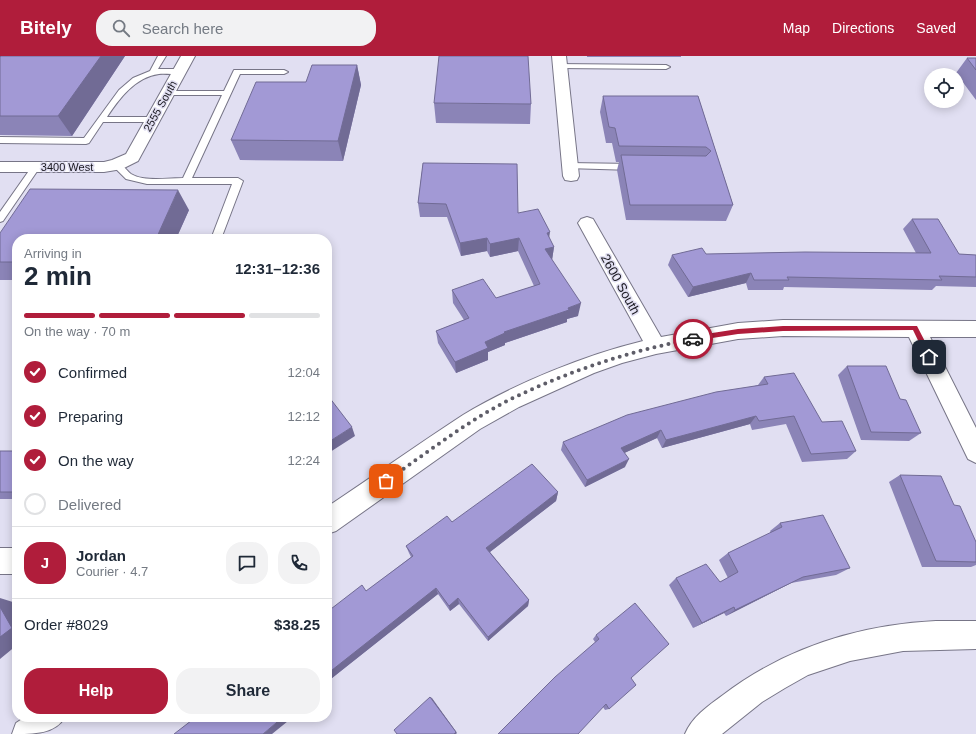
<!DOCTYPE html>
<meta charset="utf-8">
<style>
:root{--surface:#fff;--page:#f2f2f3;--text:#1f2937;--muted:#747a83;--line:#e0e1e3;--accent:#b01d3b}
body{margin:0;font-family:Arial,sans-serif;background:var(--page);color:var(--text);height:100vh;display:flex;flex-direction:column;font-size:15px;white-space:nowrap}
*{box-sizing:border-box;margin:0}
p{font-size:13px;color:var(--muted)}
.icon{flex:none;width:22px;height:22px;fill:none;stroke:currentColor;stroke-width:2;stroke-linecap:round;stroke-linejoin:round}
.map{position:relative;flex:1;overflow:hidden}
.side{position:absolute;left:12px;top:178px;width:320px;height:488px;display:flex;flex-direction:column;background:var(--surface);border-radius:16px;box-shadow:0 2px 10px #0003}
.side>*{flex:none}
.buttons{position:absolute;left:924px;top:12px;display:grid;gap:8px}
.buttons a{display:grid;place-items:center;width:40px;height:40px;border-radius:50%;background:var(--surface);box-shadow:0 2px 10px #0003;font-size:20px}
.pin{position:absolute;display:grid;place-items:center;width:34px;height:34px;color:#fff;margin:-17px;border-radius:8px;box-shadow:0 2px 6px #0006}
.courier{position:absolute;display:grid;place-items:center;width:40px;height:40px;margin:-20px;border:3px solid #b01d3b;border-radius:50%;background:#fff;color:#222;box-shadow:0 1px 5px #0007}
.head em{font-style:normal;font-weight:700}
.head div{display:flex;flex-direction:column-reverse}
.head{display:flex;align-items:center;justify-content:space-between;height:68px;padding:0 12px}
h1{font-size:26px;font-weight:700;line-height:30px}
.bar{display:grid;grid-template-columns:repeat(4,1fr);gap:6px 4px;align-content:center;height:48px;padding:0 12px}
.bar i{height:5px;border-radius:3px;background:var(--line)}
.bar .current{background:var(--accent)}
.bar p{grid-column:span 4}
.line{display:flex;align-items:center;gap:10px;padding:0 12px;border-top:1px solid var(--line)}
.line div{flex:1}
.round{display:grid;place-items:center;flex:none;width:42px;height:42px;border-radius:16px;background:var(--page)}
ol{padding:0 12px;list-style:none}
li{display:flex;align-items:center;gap:12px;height:44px}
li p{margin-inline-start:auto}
li .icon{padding:4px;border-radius:50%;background:var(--accent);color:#fff;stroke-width:4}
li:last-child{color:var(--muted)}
li i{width:22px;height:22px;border:2px solid var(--line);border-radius:50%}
.button{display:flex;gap:8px;margin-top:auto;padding:8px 12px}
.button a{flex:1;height:46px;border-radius:16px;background:var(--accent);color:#fff;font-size:16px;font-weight:700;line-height:46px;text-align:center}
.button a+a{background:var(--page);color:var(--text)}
header{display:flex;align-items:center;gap:24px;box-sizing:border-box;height:56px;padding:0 20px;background:var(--accent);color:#fff}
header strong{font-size:19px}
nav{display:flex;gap:22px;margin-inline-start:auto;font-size:14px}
.search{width:280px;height:36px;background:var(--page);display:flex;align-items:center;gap:10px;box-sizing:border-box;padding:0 14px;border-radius:16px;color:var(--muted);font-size:15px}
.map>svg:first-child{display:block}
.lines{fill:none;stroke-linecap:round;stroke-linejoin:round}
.lane-casing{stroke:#777587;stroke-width:2}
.street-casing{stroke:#777587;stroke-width:2}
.lane{fill:#fff;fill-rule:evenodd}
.street{fill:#fff;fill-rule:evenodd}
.wall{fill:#8b84b7}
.shaded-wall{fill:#716b95}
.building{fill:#a299d5;stroke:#716b95}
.route{fill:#b01d3b}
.done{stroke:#5e5d68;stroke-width:4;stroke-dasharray:0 7.2}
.labels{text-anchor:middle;stroke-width:3;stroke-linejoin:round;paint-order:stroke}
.far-street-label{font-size:11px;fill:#18171e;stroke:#e1dff2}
.street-label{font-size:13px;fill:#18171e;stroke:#e1dff2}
</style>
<header>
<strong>Bitely</strong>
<div class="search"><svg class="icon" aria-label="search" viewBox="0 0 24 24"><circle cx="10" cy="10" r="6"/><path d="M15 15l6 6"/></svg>Search here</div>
<nav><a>Map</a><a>Directions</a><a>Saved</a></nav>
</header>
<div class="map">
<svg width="976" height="678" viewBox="0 0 976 678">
<rect width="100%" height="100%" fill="#e1dff2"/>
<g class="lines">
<g class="lane-casing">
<path id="lane" d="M158 0H166L158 13H179L183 15C177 20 166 17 159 18 135 21 119 43 107 61H152L156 64 155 66H103L89 87 86 88 0 87V81L84 82 119 34 133 22 150 15Z
M556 8 666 9 670 11 666 13 559 12H556Z
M234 14H284L288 16 284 18H240L192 122H238L243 125 221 183H211L232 128H147L126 123 112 109 116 106C123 108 126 114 131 118 144 126 168 122 183 122L222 39H167L163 37 167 35H224Z
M569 107 633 108 637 111 633 114 566 112 565 110Z
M36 108 40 111 3 165 0 166V156L33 109Z"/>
</g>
<g class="street-casing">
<path id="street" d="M181 0H195L138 105 122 113 104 116H0V106H104L112 104 126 98Z
M552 0H566L579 120 577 124 571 125 565 124 563 120Z
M587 161 593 163 661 281 738 267 783 264 976 265V281H930L976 372V407L968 403 909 281 783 280 738 283 656 298 622 307 594 317 519 351 480 373 336 475 327 478V451C372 421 417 389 463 359 514 328 585 299 643 285L578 167 581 163Z
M0 492H17V518H0Z
M936 565H976V593L903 595 850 605 808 619 785 632 762 646 722 678H685C692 661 708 650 723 639 785 592 858 569 936 565Z
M25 661H65C55 678 35 678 12 678L16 667Z"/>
</g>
<use href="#lane" class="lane"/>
<use href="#street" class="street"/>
</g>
<path class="wall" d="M1 0H125L72 80 0 79V1Z
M587 0H681V1H587Z
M967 2H976V44L956 17Z
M357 9 361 29 343 105 240 104 231 84 306 26Z
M603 40H698L733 149 726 165 626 164 617 114 619 106H616L612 87H606L600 56Z
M434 47 531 48 530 68 436 67Z
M423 107 518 157 549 182 554 191 552 204 578 260 567 263V266L505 287V289L488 296V304L456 317 438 287 436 275 464 264 453 247 452 234 496 242 534 230 518 195 490 201 487 195 461 200 447 161H420L418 147Z
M189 154 176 183H17V224H0V177Z
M912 163 959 198 976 199V231L936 230 932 234 784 231 783 234H748L746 227 688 241 668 209 672 199 706 198 916 197 903 173Z
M847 310 900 343 921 377 909 385 861 384 838 319Z
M764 321 822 366 856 395 847 403 802 406 786 368 752 374 750 368 662 392 657 382 624 397 625 411 585 431 561 394 563 386 758 329Z
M0 395H17V443H0Z
M900 419 954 449 976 486V509L971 511H922L889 426Z
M558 436 556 445 490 496 529 544 528 550 488 585 459 548 450 555 438 538 327 626V556L367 535 411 501 409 497 406 490 452 466Z
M780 467 850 512 836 519 791 527 726 560 724 557 693 572 669 529 676 522 720 526 728 522 719 504 728 497 771 477 770 475Z
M596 579 631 622 609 653 605 654 603 651 595 586 593 583Z"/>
<path class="shaded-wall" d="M101 0H125L72 80 58 60Z
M357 9 361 29 343 105 338 85Z
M178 134 189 154 176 183H156Z
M550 176 548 189 547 177Z
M487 182V195L461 200 460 187Z
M519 182 518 195 490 201V188Z
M554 191 552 204 545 193Z
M751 217 746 227 688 241 693 231Z
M581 247 578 260 567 263V266L505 287V289L488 296V304L456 317 455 306 485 286 504 276 568 252Z
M756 360 750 368 662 392 666 384Z
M352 371 355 380 327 398V387Z
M661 374 657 382 618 400 621 392Z
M629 403 625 411 585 431 587 424Z
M558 436 556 445 486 499V492Z
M803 521 791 527 726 560 735 554Z
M436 532 438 538 327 626V618Z
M0 542 16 547 17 549V589L0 603Z
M458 542 459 548 450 555 449 550Z
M529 544 528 550 488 585V581Z
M734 551 724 557 693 572 702 567Z
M430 641 432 642 457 677 456 678H454Z
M283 661H293L272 678H263Z"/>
<path class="building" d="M1 0H101L58 60H0V1Z
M439 0H528L531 48 434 47Z
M967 2H976V14Z
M312 9H357L338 85 231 84 256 26H306Z
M603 40H698L733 149H630L621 99 706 100 711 95 706 91 619 90 615 72 609 71Z
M423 107 517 108 518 157 538 153 550 176 547 177 554 191 545 193 581 247 568 252 569 254 504 276 505 277 485 286 488 292 455 306 436 275 469 262 452 234 483 223 496 242 540 228 519 182 490 188 487 182 460 187 446 148 418 147Z
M30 133 178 134 156 183H17V206H0V177Z
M912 163H938L959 198 976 199V221L939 220 942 224 787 221 789 224H754L751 217 693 231 672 199 702 192 706 198 805 196 931 197Z
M847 310H886L900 343 906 344 921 377 871 376Z
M794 317 822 366 842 365 856 395 811 398 794 360 759 365 756 360 666 384 661 374 621 392 629 403 587 424 563 386 627 359 716 336 768 328 764 321Z
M329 341 352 371 327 387V342Z
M0 395H17V436H0Z
M532 408 558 436 486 492 529 544 488 581 458 542 449 550 436 532 327 618V556L362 529 366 535 413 500 406 490 447 460 452 466Z
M900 419 941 420 954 449 960 450 976 486V506L936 505Z
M823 459 850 512 803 521 735 554 734 551 702 567 676 522 706 508 720 526 738 516 728 497 782 471 780 467Z
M635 547 669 588 631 622 636 629 609 653 606 648 578 678H498L555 621 599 583 596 579Z
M0 551 12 572 0 581Z
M430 641 456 676 454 678H397L394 674Z
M196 661H283L263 678H174Z"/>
<path class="route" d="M783 270H917L933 301 932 303H927L913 274 783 275 738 278 693 285 690 283 693 280 738 273Z"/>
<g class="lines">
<path class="done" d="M386 425C427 397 467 365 511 343 569 315 629 295 693 283"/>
</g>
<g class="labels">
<g class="far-street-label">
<text transform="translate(160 50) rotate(-61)" y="4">2555 South</text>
<text x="67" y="115">3400 West</text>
</g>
<g class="street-label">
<text transform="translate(621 228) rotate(61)" y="5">2600 South</text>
</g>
</g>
</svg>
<div class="buttons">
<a><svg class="icon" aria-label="locate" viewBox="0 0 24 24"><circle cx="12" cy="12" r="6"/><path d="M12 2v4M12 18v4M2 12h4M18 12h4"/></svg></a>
</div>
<div class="pin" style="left:386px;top:425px;background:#ea580c"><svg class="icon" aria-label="bag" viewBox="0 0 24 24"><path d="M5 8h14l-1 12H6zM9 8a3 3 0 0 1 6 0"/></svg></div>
<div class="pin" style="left:929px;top:301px;background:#1f2937"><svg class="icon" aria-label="home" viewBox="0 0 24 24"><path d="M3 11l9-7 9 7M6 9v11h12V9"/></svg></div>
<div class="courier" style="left:693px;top:283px"><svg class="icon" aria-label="car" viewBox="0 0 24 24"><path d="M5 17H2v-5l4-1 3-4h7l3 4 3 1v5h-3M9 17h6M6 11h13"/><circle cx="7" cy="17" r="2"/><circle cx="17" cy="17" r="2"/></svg></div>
<section class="side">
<div class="head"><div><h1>2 min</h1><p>Arriving in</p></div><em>12:31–12:36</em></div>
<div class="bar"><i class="current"></i><i class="current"></i><i class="current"></i><i></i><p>On the way · 70 m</p></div>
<ol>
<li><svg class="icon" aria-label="check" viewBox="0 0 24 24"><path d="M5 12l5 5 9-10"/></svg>Confirmed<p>12:04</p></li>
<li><svg class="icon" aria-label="check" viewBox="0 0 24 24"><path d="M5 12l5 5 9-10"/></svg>Preparing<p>12:12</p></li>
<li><svg class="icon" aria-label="check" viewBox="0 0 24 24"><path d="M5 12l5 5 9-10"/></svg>On the way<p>12:24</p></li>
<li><i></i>Delivered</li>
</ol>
<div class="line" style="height:72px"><b class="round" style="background:var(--accent);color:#fff">J</b><div><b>Jordan</b><p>Courier · 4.7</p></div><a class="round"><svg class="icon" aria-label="chat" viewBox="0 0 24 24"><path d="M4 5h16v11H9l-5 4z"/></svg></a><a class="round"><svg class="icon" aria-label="phone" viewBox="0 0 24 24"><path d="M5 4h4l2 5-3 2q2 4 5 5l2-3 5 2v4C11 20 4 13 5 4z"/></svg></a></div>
<div class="line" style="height:52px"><div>Order #8029</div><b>$38.25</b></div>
<div class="button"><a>Help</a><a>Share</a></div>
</section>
</div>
